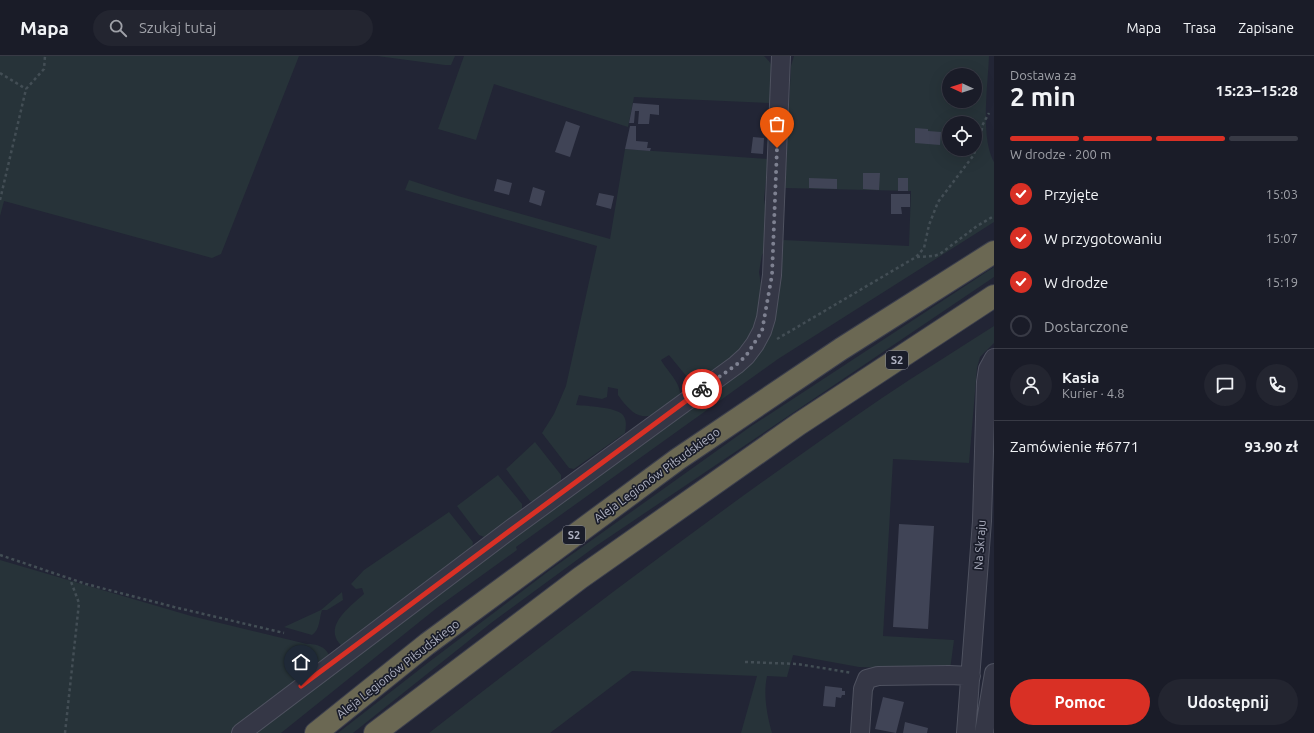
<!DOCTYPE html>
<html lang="pl">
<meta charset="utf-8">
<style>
:root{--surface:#1a1c28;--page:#232530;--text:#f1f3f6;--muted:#9fa1a8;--line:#383a45;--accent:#d93025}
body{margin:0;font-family:Ubuntu,sans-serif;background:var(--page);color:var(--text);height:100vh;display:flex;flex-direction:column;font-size:15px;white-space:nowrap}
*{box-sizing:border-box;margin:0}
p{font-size:13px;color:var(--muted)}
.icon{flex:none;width:22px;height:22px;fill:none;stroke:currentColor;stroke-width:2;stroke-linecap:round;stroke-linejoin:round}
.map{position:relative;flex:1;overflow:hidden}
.side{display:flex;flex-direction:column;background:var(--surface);width:320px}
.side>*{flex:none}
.needle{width:26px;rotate:273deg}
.fabs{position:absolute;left:942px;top:12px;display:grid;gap:8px}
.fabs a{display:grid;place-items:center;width:40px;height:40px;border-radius:50%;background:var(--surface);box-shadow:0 4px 16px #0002,0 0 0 1px var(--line);font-size:20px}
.pin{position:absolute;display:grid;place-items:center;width:34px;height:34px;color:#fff;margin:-41px -17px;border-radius:50% 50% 50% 0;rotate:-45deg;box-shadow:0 0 4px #0007}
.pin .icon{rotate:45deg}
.courier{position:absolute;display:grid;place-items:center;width:40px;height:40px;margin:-20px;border:3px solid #d93025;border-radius:50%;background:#fff;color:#222;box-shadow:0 1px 5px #0007}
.summary em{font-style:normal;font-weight:700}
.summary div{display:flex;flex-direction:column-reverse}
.summary{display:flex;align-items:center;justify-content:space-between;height:68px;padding:0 16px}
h1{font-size:26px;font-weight:700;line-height:30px}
.bar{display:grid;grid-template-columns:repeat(4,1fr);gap:6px 4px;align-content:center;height:48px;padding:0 16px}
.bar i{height:5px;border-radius:3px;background:var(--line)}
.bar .selected{background:var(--accent)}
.bar p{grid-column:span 4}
.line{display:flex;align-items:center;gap:10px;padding:0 16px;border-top:1px solid var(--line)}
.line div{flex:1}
.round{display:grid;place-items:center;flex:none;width:42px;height:42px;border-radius:21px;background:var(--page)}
ol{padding:0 16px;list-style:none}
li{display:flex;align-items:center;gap:12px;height:44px}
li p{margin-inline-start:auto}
li .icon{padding:4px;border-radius:50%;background:var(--accent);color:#fff;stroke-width:4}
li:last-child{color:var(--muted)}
li i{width:22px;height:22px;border:2px solid var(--line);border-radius:50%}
.action{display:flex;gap:8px;margin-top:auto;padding:8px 16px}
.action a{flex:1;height:46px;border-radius:24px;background:var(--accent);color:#fff;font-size:16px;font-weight:700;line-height:46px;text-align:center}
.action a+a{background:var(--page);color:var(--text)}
header{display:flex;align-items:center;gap:24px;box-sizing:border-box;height:56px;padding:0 20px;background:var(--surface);border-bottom:1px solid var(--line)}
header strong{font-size:19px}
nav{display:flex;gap:22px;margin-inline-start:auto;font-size:14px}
.search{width:280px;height:36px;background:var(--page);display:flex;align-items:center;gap:10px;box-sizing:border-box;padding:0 14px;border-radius:22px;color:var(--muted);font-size:15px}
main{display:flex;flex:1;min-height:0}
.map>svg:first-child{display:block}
.green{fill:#273339;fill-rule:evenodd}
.building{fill:#404456}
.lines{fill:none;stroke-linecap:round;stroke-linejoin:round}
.minor-casing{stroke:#4f5260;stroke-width:20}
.highway-casing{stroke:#3c3f4d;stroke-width:24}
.path{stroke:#434e55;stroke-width:2.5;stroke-dasharray:3 3;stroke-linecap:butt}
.minor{stroke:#353746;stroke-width:18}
.highway{stroke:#6b6853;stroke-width:22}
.done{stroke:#7e8191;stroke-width:4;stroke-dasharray:0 7.2}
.route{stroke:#d93025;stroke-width:5}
.labels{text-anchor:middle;stroke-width:3.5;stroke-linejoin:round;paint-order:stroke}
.shield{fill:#1a1d2a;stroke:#828594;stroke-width:1}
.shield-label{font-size:11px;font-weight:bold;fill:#afb2c2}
.street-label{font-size:12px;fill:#afb2c2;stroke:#1a1d2a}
</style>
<header>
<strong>Mapa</strong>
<div class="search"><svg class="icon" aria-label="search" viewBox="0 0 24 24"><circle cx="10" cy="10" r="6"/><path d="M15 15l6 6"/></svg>Szukaj tutaj</div>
<nav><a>Mapa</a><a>Trasa</a><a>Zapisane</a></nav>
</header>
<main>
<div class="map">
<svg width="994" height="677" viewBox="0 0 994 677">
<rect width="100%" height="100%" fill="#222535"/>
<path class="green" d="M0 0H299L221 198 212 202 4 145 0 160Z
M377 0H455L451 9H445Z
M464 0H764C780 14 774 29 770 47L634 41 628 71 494 28 476 84 438 73Z
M794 0H989C988 29 980 81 994 106V166L778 303 516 491 517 494 438 551 281 677H253L769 277 777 249 783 184 909 190 911 135 785 132 791 10ZM949 19H975V45H949ZM949 67H975V93H949Z
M625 93 768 103 764 143 770 176 767 191 762 199 759 216 761 229 760 247 754 273 744 291 724 311 700 326 692 327 669 299 661 304C667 315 683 329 680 342 666 352 650 368 633 356 627 351 622 345 618 339V333L608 331 607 341 602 343 579 339 576 349C587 350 616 351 623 359 627 364 626 371 625 377L574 413 569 412 542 377 554 358 566 330 597 190 405 134 409 124 458 140 610 183Z
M994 211V221L596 490 491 567 353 677H338L429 606 550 514 750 371Z
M994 270V287L980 301 977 312 969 407 893 403 883 580 954 584 950 614 859 611 793 599 787 621 767 620C763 639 767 659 772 677H741L757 620 632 615 550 677H429C577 562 727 448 882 342 919 317 957 294 994 270Z
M535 386 561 419V425L534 446 530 445 506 413Z
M498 419 522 448V455L487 482 479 479 457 450Z
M449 456 473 486 472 493 346 588 342 590C321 571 351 550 364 538L362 532 356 533 351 528 364 514Z
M0 504 191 560 307 588C316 588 325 590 329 599L324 606 232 677H0Z
M342 536 343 544 327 554H322C319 563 320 574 312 579L284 571 321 554Z"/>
<path class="building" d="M633 47 659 49V59L650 58 649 68H638L639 55H635L634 67H629Z
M566 65 580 70 570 101 555 96Z
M630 70H636V85L648 86 647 92H651L650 95 625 93Z
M915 72 928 73V75L941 76 940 89 915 87Z
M753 81 764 82 763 98 751 97Z
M863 117H880L879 134 863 133Z
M809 122 837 123V133L809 132Z
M898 122H908V135H898Z
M497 123 512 127 509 139 494 135Z
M533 131 545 135 541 150 529 146Z
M599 137 614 140 611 153 596 149Z
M891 138H910V151H901L902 158H891Z
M899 468 934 470 928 573 893 571Z
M825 630 842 632V635H845V639H842L841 642 836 641 835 651 823 650Z
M883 641 904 646 896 677 875 673Z
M905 666 928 672 927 677H903Z"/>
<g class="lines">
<g class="minor-casing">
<path id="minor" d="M241 677 511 473 736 309 746 300 755 288 762 275 766 262 772 219 781 0
M860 677 863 633 867 623 878 620 949 619 971 620
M966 677 982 465 986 326 988 313 994 302
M984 677 994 617"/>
</g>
<g class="highway-casing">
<path id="highway" d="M316 677 427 588 678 403 841 293 994 196
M375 677 580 522 799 368 994 240"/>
</g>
<path class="path" d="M0 17 26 33
M0 144 26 33 44 13 45 0
M917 201 934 200 940 198 977 170 994 160
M777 283 916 201 924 192 929 169 938 146 973 100 979 86 983 68 989 57
M0 499 86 528 174 551 284 577
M745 606 798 608 852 617
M65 677 79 547 70 523"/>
<use href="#minor" class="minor"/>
<use href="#highway" class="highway"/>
</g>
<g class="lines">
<path class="done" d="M702 333 736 309 746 300 762 275 772 219 777 92"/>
<path class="route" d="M301 630 492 488 702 333"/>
</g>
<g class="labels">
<g class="shield">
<rect x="886" y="295" width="22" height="18" rx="3"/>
<rect x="563" y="470" width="22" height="18" rx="3"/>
</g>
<g class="shield-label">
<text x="897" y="308">S2</text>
<text x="574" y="483">S2</text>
</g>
<g class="street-label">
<text transform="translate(657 419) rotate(-36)" y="4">Aleja Legionów Piłsudskiego</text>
<text transform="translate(980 489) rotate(-86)" y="4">Na Skraju</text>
<text transform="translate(398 613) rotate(-38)" y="4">Aleja Legionów Piłsudskiego</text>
</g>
</g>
</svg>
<div class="fabs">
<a><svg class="needle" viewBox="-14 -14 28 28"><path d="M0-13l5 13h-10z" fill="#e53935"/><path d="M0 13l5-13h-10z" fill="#9fa1a8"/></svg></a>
<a><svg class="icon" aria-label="locate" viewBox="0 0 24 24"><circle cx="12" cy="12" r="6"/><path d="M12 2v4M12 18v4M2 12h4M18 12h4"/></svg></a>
</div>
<div class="pin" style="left:777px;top:92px;background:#ea580c"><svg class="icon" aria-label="bag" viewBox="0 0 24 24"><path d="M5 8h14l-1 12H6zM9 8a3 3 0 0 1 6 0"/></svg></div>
<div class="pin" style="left:301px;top:630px;background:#1f2937"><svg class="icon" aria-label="home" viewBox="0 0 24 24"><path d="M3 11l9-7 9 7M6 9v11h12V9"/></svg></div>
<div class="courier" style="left:702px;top:333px"><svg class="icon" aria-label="bike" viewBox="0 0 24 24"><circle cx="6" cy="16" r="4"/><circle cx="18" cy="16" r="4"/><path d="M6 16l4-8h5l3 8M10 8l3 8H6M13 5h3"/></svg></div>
</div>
<section class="side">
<div class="summary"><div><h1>2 min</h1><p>Dostawa za</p></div><em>15:23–15:28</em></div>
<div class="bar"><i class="selected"></i><i class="selected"></i><i class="selected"></i><i></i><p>W drodze · 200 m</p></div>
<ol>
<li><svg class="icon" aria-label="check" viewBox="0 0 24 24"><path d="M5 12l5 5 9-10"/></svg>Przyjęte<p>15:03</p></li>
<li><svg class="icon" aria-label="check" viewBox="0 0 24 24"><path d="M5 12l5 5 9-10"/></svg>W przygotowaniu<p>15:07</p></li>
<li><svg class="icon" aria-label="check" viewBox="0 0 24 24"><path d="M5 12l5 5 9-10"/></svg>W drodze<p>15:19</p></li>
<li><i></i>Dostarczone</li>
</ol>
<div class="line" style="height:72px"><a class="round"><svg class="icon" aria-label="person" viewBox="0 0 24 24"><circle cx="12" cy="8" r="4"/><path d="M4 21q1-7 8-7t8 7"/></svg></a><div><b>Kasia</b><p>Kurier · 4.8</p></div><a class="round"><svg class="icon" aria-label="chat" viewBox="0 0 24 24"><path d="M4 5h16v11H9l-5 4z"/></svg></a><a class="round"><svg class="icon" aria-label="phone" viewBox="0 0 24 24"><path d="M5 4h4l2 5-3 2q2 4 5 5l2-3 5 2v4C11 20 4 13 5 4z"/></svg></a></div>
<div class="line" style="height:52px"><div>Zamówienie #6771</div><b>93.90 zł</b></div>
<div class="action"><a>Pomoc</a><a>Udostępnij</a></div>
</section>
</main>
